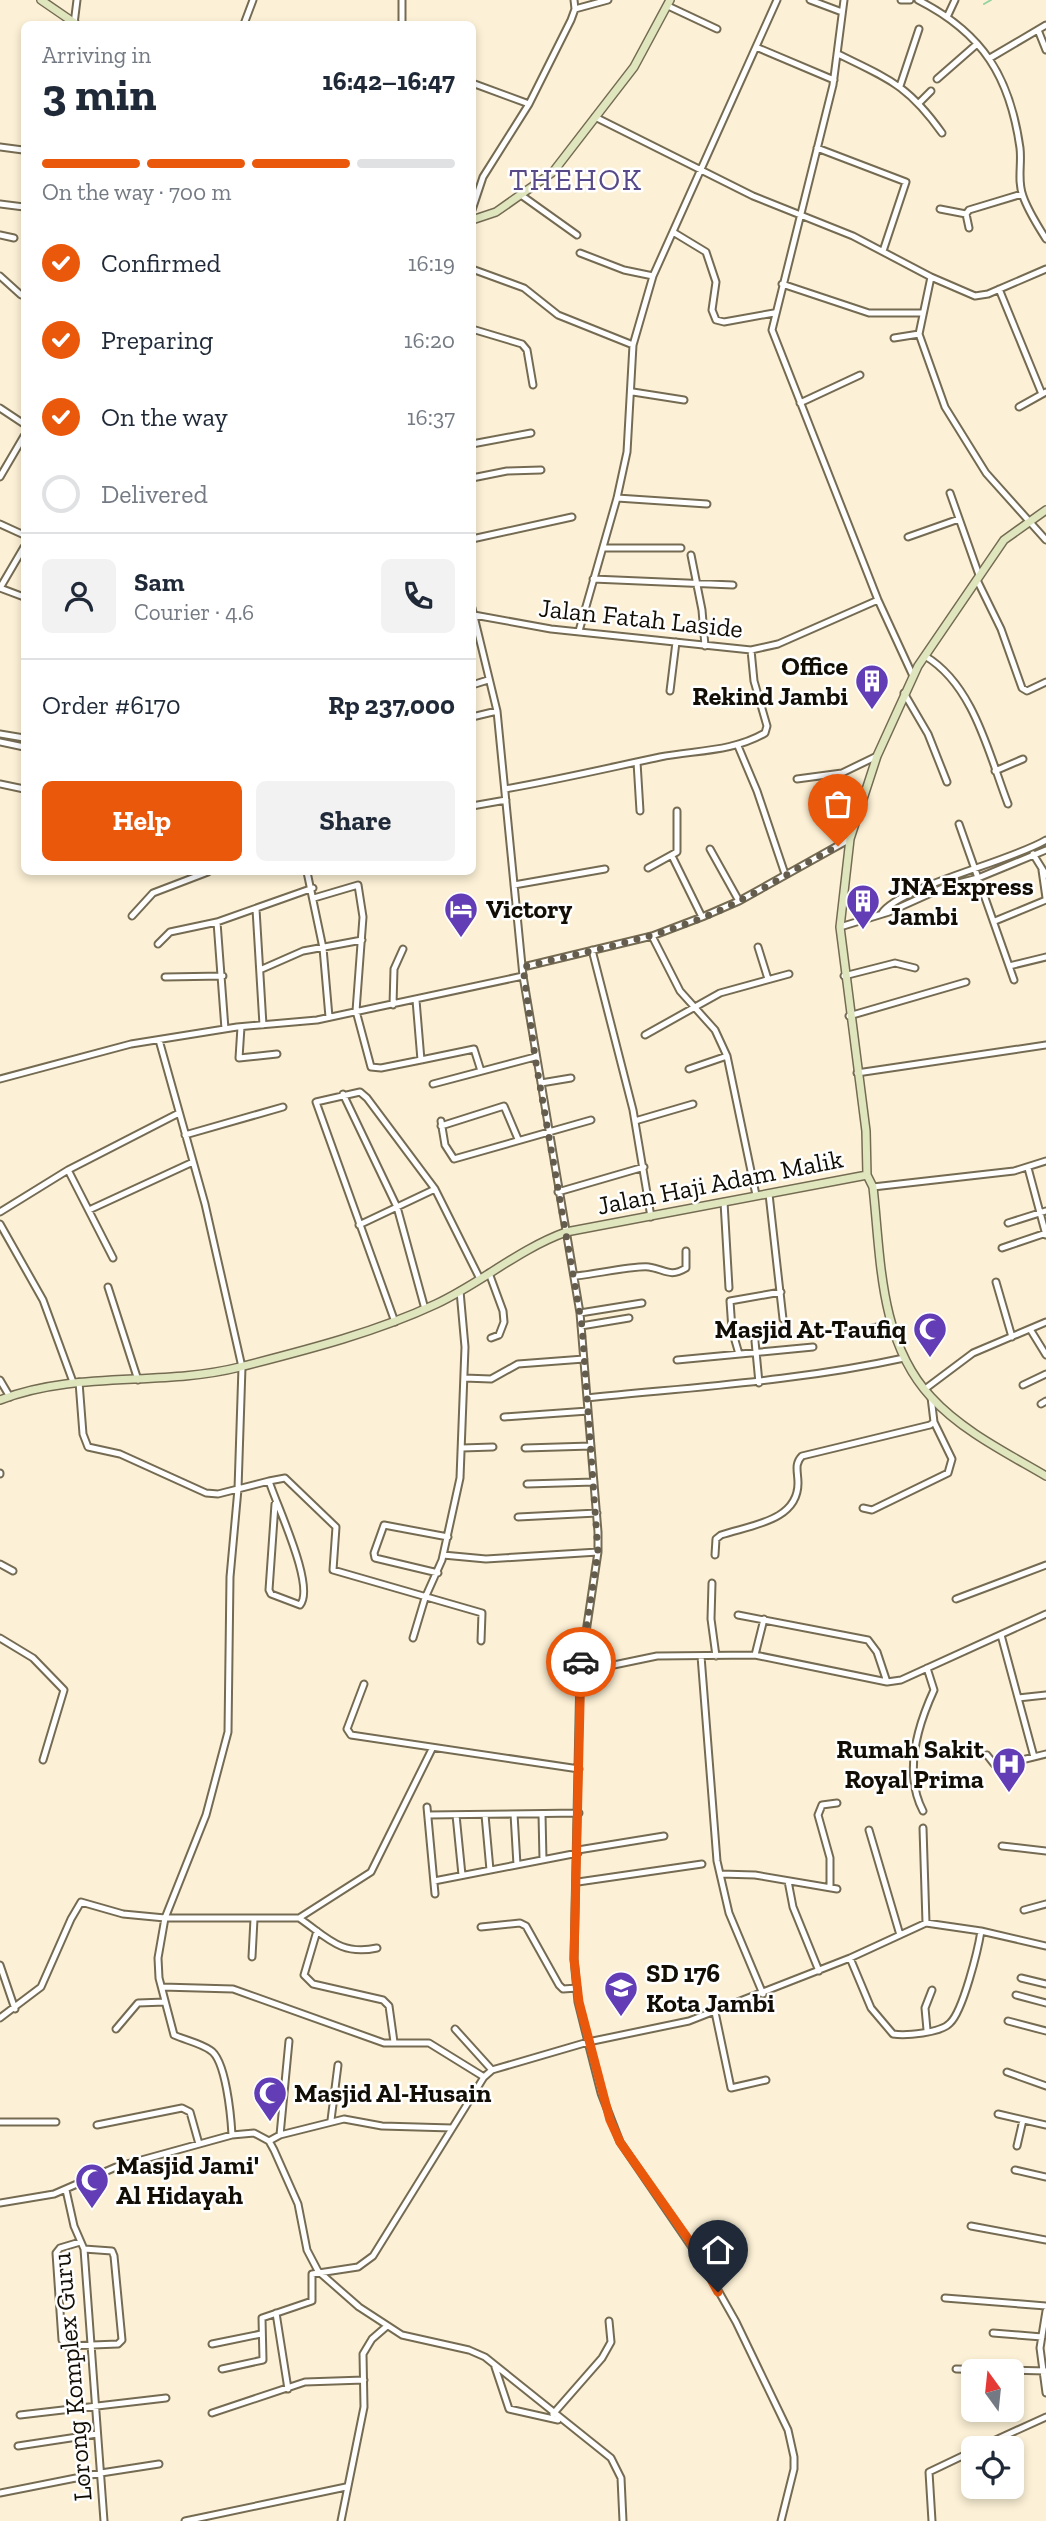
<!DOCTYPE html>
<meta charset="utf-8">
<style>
:root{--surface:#fff;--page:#f2f2f3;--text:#1f2937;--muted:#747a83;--line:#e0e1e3;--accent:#ea580c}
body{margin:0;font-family:"Zilla Slab",serif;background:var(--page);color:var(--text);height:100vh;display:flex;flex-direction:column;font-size:26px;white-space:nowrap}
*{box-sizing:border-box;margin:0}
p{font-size:23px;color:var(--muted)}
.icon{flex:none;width:38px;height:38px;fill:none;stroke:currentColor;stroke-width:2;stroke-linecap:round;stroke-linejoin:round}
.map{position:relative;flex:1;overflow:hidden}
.drawer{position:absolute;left:21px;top:21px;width:455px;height:854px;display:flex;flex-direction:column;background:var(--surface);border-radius:10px;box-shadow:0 4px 10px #0003}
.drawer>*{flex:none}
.needle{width:46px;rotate:345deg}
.tools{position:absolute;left:961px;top:2359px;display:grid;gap:14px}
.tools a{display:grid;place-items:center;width:63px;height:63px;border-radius:10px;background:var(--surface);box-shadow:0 4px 10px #0003;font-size:35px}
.pin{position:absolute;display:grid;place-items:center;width:60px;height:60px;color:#fff;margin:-72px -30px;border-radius:50% 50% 50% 0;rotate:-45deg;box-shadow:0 0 7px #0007}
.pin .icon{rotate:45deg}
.courier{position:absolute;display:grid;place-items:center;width:70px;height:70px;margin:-35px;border:5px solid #ea580c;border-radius:50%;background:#fff;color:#222;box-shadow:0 2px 9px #0007}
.head em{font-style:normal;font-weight:700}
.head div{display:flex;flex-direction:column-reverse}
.head{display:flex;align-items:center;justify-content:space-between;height:119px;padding:0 21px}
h1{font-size:46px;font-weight:700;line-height:52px}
.bar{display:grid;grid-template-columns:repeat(4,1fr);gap:10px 7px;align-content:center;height:84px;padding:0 21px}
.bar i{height:9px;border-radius:5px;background:var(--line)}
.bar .current{background:var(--accent)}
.bar p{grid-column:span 4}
.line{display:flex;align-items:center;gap:18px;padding:0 21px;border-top:2px solid var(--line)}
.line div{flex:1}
.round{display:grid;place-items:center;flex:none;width:74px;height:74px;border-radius:10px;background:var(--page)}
ol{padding:0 21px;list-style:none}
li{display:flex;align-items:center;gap:21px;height:77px}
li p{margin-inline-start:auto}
li .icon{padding:7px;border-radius:50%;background:var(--accent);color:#fff;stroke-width:4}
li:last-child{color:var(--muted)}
li i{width:38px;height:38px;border:4px solid var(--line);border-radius:50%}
.primary-button{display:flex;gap:14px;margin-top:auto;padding:14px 21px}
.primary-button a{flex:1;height:80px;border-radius:10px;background:var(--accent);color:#fff;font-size:28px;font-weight:700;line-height:80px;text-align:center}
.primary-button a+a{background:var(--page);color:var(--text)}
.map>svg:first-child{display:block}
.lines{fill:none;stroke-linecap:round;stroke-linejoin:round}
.stream{stroke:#94d4a2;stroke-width:2}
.street-casing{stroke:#756b53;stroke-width:9}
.secondary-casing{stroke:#756b53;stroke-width:10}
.street{stroke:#fff;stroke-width:5}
.secondary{stroke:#dfe6be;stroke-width:7}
.done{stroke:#645d4e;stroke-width:7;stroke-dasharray:0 12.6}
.route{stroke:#ea580c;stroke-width:9}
.labels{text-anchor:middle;stroke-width:5;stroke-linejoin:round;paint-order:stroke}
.street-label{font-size:26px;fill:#120e05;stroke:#fff}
.poi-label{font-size:26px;font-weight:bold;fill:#120e05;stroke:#fff;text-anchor:start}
.quarter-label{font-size:30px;letter-spacing:2px;fill:#584988;stroke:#fff}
</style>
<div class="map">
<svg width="1046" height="2521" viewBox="0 0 1046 2521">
<rect width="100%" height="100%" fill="#fcf1d6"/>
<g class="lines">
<path class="stream" d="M984 4 991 0"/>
<g class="street-casing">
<path id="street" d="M402 0V24
M810 0 842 12
M844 0 833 85 772 330 878 600 913 676
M901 0H910
M918 0C983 33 1010 77 1020 148 1022 164 1017 181 1023 196 1028 211 1038 226 1046 239
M668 6 717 29
M575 9 608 0
M948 15 955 0
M74 24 77 0
M244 24 253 0
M1038 30 1046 50
M756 47 834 80
M838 54C889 79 908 85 942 133
M990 58 1046 25
M937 79 977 44
M472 83 529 104
M900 86 919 29
M920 102 931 91
M595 117 753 196 853 236 931 277 975 296 988 294 1046 269
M0 147 23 150
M817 148 906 182 883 251
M521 195 577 235
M0 204 24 207
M940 209 966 214
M472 210 483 177 529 104 571 20 575 9 574 0
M969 228 966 214 969 210 1022 194
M673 232 706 252 716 282 712 310 716 320 724 322 774 313
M0 235 14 238
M580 253 624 270 653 276
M472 269 524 288 558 315 633 345
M0 276 21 295
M931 277 919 334 945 407 986 473 1046 540
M782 284 869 313H923
M999 289 1042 394
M472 329 522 344 527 350 533 385
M894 338 919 334
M633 392 684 400
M800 403 860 375
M1019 407 1046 392
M0 408 24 424
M472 444 531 433
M0 477 24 436
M472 478 507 471 541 470
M950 493 979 575
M617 498 707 504
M0 524 24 535
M908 537 959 519
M472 539 572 517
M603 548H681
M691 555 702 610 705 646
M593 579 733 585
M977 580 1001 629 1022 688 1027 691 1046 682
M0 588 24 547
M0 588 24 597
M472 608 497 711 523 976 580 1313 598 1532V1552L580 1672 574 1959 578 2002 588 2042 601 2093 620 2142 702 2262 736 2322 788 2430 794 2457V2469L781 2521
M474 615 551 629 751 650 778 644 878 600
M579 631 617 498 627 452 633 345 653 276 777 0
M925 656C974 685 989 755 1008 804
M472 685 488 680
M670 691 676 642
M904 693 928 734 947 782
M472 717 497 711
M0 734 24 738
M0 742 24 747
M738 746 757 791 785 874
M637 762 640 811
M995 771 1023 759
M797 779 842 773 877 756
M0 784 24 789
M505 789C557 780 608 768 660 757 696 750 732 752 765 733L767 726 754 681 751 650
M472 806 506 800
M959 824 1014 980
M710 849 739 901
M1033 854 1046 875
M672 856 702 917
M648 868 677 852V811
M1042 870 1046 898
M307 872 323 948 329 1017
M514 885 605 869
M314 898 358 885 363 917 356 1011 371 1067 381 1068 421 1060
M256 909 263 1025
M882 913C899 887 1012 861 1046 840
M132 916 153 893 208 872
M995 921 1046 900
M217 922 225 1029
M840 927 889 912 947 886 978 878 1046 850
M652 936 680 991 715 1030 727 1056 756 1195
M158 944 170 932 217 922 313 888
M758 947 768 979
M592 950 633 1110 651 1217
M1009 966 1046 957
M523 967 652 936 702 917 739 901 850 839
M262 969 303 951 362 940
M844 976 895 963 915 968
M165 977 223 976
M416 1000 421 1060 474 1049 481 1071
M393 1005 394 969 403 949
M849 1016 966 982
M241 1027 239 1058 277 1054
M645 1035 720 993 789 974
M159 1040 205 1204 242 1367 238 1489 230 1577 228 1732 206 1815 165 1918 158 1958 159 1978 174 2035C185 2040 200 2043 210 2050 226 2059 231 2117 232 2135
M689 1069 727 1056
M857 1073 1046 1045
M0 1079 131 1044 237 1027 317 1020 523 976
M541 1083 571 1078
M433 1084 535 1057
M343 1094 397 1207 425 1309
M441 1121 445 1145 454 1159 591 1120
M635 1121 693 1104
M441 1126 504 1106 518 1139
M185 1135 283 1107
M1028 1168 1046 1235
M68 1170 113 1258
M873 1187 1014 1171 1046 1161
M558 1192 644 1167
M769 1194 783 1319
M724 1202 729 1288
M89 1210 193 1162
M0 1212 68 1170 179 1113
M1008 1223 1046 1211
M0 1224 43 1300 73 1382
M359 1225 435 1189
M1002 1248 1046 1233
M489 1273 503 1311 504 1322 499 1335 491 1338
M575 1276C590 1275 637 1265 649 1267 664 1269 670 1278 686 1268V1251
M996 1282 1012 1337
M108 1287 138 1380
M580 1313 642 1303
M395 1322 316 1102 360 1092 367 1098 435 1189 480 1279
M581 1326 629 1318
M1030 1329 1046 1355
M841 1335 891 1324
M755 1341 759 1383
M739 1354 732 1330 730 1301 781 1292
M677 1360 813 1347
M464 1378 491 1379 518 1364 584 1359
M0 1380 10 1397
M79 1382 83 1434 88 1447 120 1454 206 1493 218 1494 269 1481C276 1504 316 1587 300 1605L271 1594 269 1590 275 1504
M1023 1385 1046 1374
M925 1389 973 1353 1046 1322
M587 1398C693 1387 799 1381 904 1358
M1041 1404 1046 1401
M504 1417 588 1411
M462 1448 493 1447
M525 1448 591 1446
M0 1474V1473
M269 1481 285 1478 336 1527 333 1570 482 1613 481 1641
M527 1484 594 1482
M863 1508 872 1510 948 1473 952 1459 934 1422
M518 1517 597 1513
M443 1555 486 1559 598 1552
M715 1555 716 1539 721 1535C751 1525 798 1521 798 1483 798 1472 794 1464 802 1456L930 1425 934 1422 931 1397
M0 1564 13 1571
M438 1573 375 1558 374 1553 384 1525 448 1537
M712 1583 711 1619 716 1656
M956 1599 1046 1565
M738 1615 868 1640 877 1652 887 1682
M1001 1635 1034 1757
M0 1638 33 1658 64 1690 43 1760
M413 1638 425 1598 442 1560 460 1478 465 1347 460 1291
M755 1655 764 1619
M701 1656 717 1861 729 1913 763 1994
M580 1672 657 1656 755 1655 887 1682 901 1680 1046 1614
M364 1684 347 1729 351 1735 579 1769
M1018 1698 1046 1695
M987 1755 994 1764 1001 1765 1046 1754
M427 1807 435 1894
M923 1811C903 1773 917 1727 934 1690L927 1668
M514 1814 517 1865
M542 1814 543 1860
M428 1815 579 1813
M456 1815 462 1875
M485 1815 490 1870
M923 1828 926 1923
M869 1830 900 1935
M1002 1846 1046 1851
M578 1850 664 1836
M720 1874 755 1875 837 1889
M434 1881 578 1853
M788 1881 793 1907 819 1971
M578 1882 702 1864
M830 1886V1858L818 1815 822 1805 837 1803
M1024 1910 1046 1904
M299 1918C327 1937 340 1956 377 1948
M481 1927 520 1923 526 1926 559 1985 563 1989 577 1988
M317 1931 304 1975 313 1984 383 2000 389 2006 394 2042
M252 1957 254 1919
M850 1958 871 2008 893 2034C905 2036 941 2033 950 2023 963 2011 978 1950 981 1931
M0 1965 15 2009
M1021 1978 1046 1984
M162 1987 233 1989 384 2043H429L484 2077
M1016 1995 1046 2003
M715 2012 731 2088 766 2080
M0 2018 41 1987 71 1919 81 1902 123 1914 165 1918H299L371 1872 432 1749
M1008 2021 1046 2031
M116 2029 138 2003 165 2002
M455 2029 492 2070
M927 2030 925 2008 932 1990
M1007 2072 1046 2086
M998 2114 1046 2125
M331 2120 338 2065
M0 2122H56
M97 2125 182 2108 190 2112 199 2144
M280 2135 289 2041
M269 2141 280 2135 344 2119 382 2126 452 2128
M1017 2146 1023 2120
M1015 2170 1046 2177
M66 2190 74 2226 84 2249 104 2521
M0 2203 54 2194 116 2167 232 2135 254 2133 269 2141 274 2150 298 2204 307 2250 318 2271 359 2307 402 2335 469 2350 485 2357 611 2458 621 2478 623 2521
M971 2226 1046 2240
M80 2242 60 2248 56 2253 62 2340 67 2346 118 2344 122 2340 114 2256 112 2251 84 2249
M945 2298 1046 2306
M1046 2311 1040 2348 1046 2393
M276 2313 288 2389
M993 2333 1042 2337
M212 2344 261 2334
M495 2367 509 2409 558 2420
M222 2369 263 2360 262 2318 312 2301V2274L358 2267 373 2256 484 2077 492 2070 588 2042 689 2021 850 1958 926 1923 981 1931 1046 1946
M956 2369 1046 2371
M212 2413 305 2382 364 2380
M553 2414 602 2358 611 2342 609 2321
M20 2415 166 2398
M18 2446 97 2434
M978 2448 1046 2417
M0 2493 101 2473 159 2464
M185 2521 346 2487
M341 2521 364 2407 363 2354 372 2339 387 2326
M932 2521 929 2472 973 2451"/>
</g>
<g class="secondary-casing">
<path id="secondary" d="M41 0 76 24
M472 220 496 212 553 172 634 67 670 0
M867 1175 873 1187C881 1259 879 1341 931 1397 962 1431 1007 1453 1046 1476
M0 1400C77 1370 161 1387 240 1367 306 1350 374 1333 436 1304 481 1283 519 1249 566 1232L867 1175 866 1131 840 927 850 839 877 756 918 666 1004 540 1046 510"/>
</g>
<use href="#street" class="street"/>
<use href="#secondary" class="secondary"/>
</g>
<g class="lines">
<path class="done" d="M581 1662 598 1552 582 1326 535 1057 523 967C596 949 672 936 739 901 773 884 805 863 838 846"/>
<path class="route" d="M581 1662 574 1959 579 2002 610 2120 620 2142 689 2240 718 2292"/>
</g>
<defs>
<g id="building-pin" transform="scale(1.75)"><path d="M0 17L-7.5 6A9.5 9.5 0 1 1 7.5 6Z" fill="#623db5" stroke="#fff"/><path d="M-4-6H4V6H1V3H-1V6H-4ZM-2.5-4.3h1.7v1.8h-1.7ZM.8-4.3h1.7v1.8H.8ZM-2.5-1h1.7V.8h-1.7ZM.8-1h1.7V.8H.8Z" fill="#fff"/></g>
<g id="hotel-pin" transform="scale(1.75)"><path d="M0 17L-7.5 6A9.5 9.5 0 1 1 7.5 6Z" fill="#623db5" stroke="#fff"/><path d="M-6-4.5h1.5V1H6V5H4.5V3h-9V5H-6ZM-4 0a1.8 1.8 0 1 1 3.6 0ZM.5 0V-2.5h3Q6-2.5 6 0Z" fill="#fff"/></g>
<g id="mosque-pin" transform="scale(1.75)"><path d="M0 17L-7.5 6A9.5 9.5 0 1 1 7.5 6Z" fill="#623db5" stroke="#fff"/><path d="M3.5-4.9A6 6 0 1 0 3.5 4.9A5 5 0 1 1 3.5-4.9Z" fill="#fff"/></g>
<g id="hospital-pin" transform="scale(1.75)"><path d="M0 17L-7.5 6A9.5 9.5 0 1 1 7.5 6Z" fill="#623db5" stroke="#fff"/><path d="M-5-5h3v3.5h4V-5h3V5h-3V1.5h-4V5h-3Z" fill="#fff"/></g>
<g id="school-pin" transform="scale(1.75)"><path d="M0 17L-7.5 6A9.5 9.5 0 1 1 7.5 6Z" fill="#623db5" stroke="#fff"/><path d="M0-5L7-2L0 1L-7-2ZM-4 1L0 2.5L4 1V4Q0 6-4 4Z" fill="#fff"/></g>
</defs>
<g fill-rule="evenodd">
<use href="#building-pin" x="872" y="681"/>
<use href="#building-pin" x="863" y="901"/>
<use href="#hotel-pin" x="461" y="909"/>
<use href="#mosque-pin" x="930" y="1329"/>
<use href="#hospital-pin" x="1009" y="1764"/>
<use href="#school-pin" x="621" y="1988"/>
<use href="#mosque-pin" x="270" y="2093"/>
<use href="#mosque-pin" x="92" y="2180"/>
</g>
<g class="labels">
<g class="street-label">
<text transform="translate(641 618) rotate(6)" y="9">Jalan Fatah Laside</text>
<text transform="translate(720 1182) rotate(-11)" y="9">Jalan Haji Adam Malik</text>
<text transform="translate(72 2377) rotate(-95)" y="9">Lorong Komplex Guru</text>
</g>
<g class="poi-label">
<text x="848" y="675" text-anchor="end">Office<tspan x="848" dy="30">Rekind Jambi</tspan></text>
<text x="888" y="895">JNA Express<tspan x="888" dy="30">Jambi</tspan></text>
<text x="486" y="918">Victory</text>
<text x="906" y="1338" text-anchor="end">Masjid At-Taufiq</text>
<text x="984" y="1758" text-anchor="end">Rumah Sakit<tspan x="984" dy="30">Royal Prima</tspan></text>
<text x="646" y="1982">SD 176<tspan x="646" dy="30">Kota Jambi</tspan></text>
<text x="294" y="2102">Masjid Al-Husain</text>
<text x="116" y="2174">Masjid Jami'<tspan x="116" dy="30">Al Hidayah</tspan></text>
</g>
<g class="quarter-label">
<text x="576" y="190">THEHOK</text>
</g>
</g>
</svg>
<div class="tools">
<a><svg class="needle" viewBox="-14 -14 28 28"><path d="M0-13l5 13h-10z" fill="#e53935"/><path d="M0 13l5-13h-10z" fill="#747a83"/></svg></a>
<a><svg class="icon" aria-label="locate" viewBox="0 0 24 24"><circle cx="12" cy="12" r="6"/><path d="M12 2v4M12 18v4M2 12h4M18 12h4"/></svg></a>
</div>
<div class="pin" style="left:838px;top:846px;background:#ea580c"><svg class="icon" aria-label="bag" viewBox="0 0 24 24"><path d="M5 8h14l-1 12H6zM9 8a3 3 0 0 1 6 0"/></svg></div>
<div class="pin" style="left:718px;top:2292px;background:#1f2937"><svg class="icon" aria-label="home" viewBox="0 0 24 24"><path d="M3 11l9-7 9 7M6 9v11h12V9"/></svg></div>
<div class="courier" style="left:581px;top:1662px"><svg class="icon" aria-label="car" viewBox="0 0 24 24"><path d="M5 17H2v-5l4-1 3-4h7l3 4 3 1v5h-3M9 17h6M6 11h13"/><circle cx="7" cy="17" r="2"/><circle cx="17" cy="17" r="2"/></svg></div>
<section class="drawer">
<div class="head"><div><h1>3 min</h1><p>Arriving in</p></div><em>16:42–16:47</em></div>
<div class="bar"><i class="current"></i><i class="current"></i><i class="current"></i><i></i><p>On the way · 700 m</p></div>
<ol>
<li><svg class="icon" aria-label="check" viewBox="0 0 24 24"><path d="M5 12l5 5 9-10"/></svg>Confirmed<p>16:19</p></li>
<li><svg class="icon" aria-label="check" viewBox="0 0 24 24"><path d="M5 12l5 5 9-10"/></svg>Preparing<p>16:20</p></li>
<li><svg class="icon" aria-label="check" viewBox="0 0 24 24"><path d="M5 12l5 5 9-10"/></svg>On the way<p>16:37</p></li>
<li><i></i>Delivered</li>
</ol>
<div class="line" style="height:126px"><a class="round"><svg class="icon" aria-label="person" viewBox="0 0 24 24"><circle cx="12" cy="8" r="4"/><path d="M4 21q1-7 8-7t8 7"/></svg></a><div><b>Sam</b><p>Courier · 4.6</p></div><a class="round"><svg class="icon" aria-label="phone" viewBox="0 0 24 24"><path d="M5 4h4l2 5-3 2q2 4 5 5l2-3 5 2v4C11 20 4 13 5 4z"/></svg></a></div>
<div class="line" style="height:91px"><div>Order #6170</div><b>Rp 237,000</b></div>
<div class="primary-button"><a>Help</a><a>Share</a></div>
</section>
</div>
